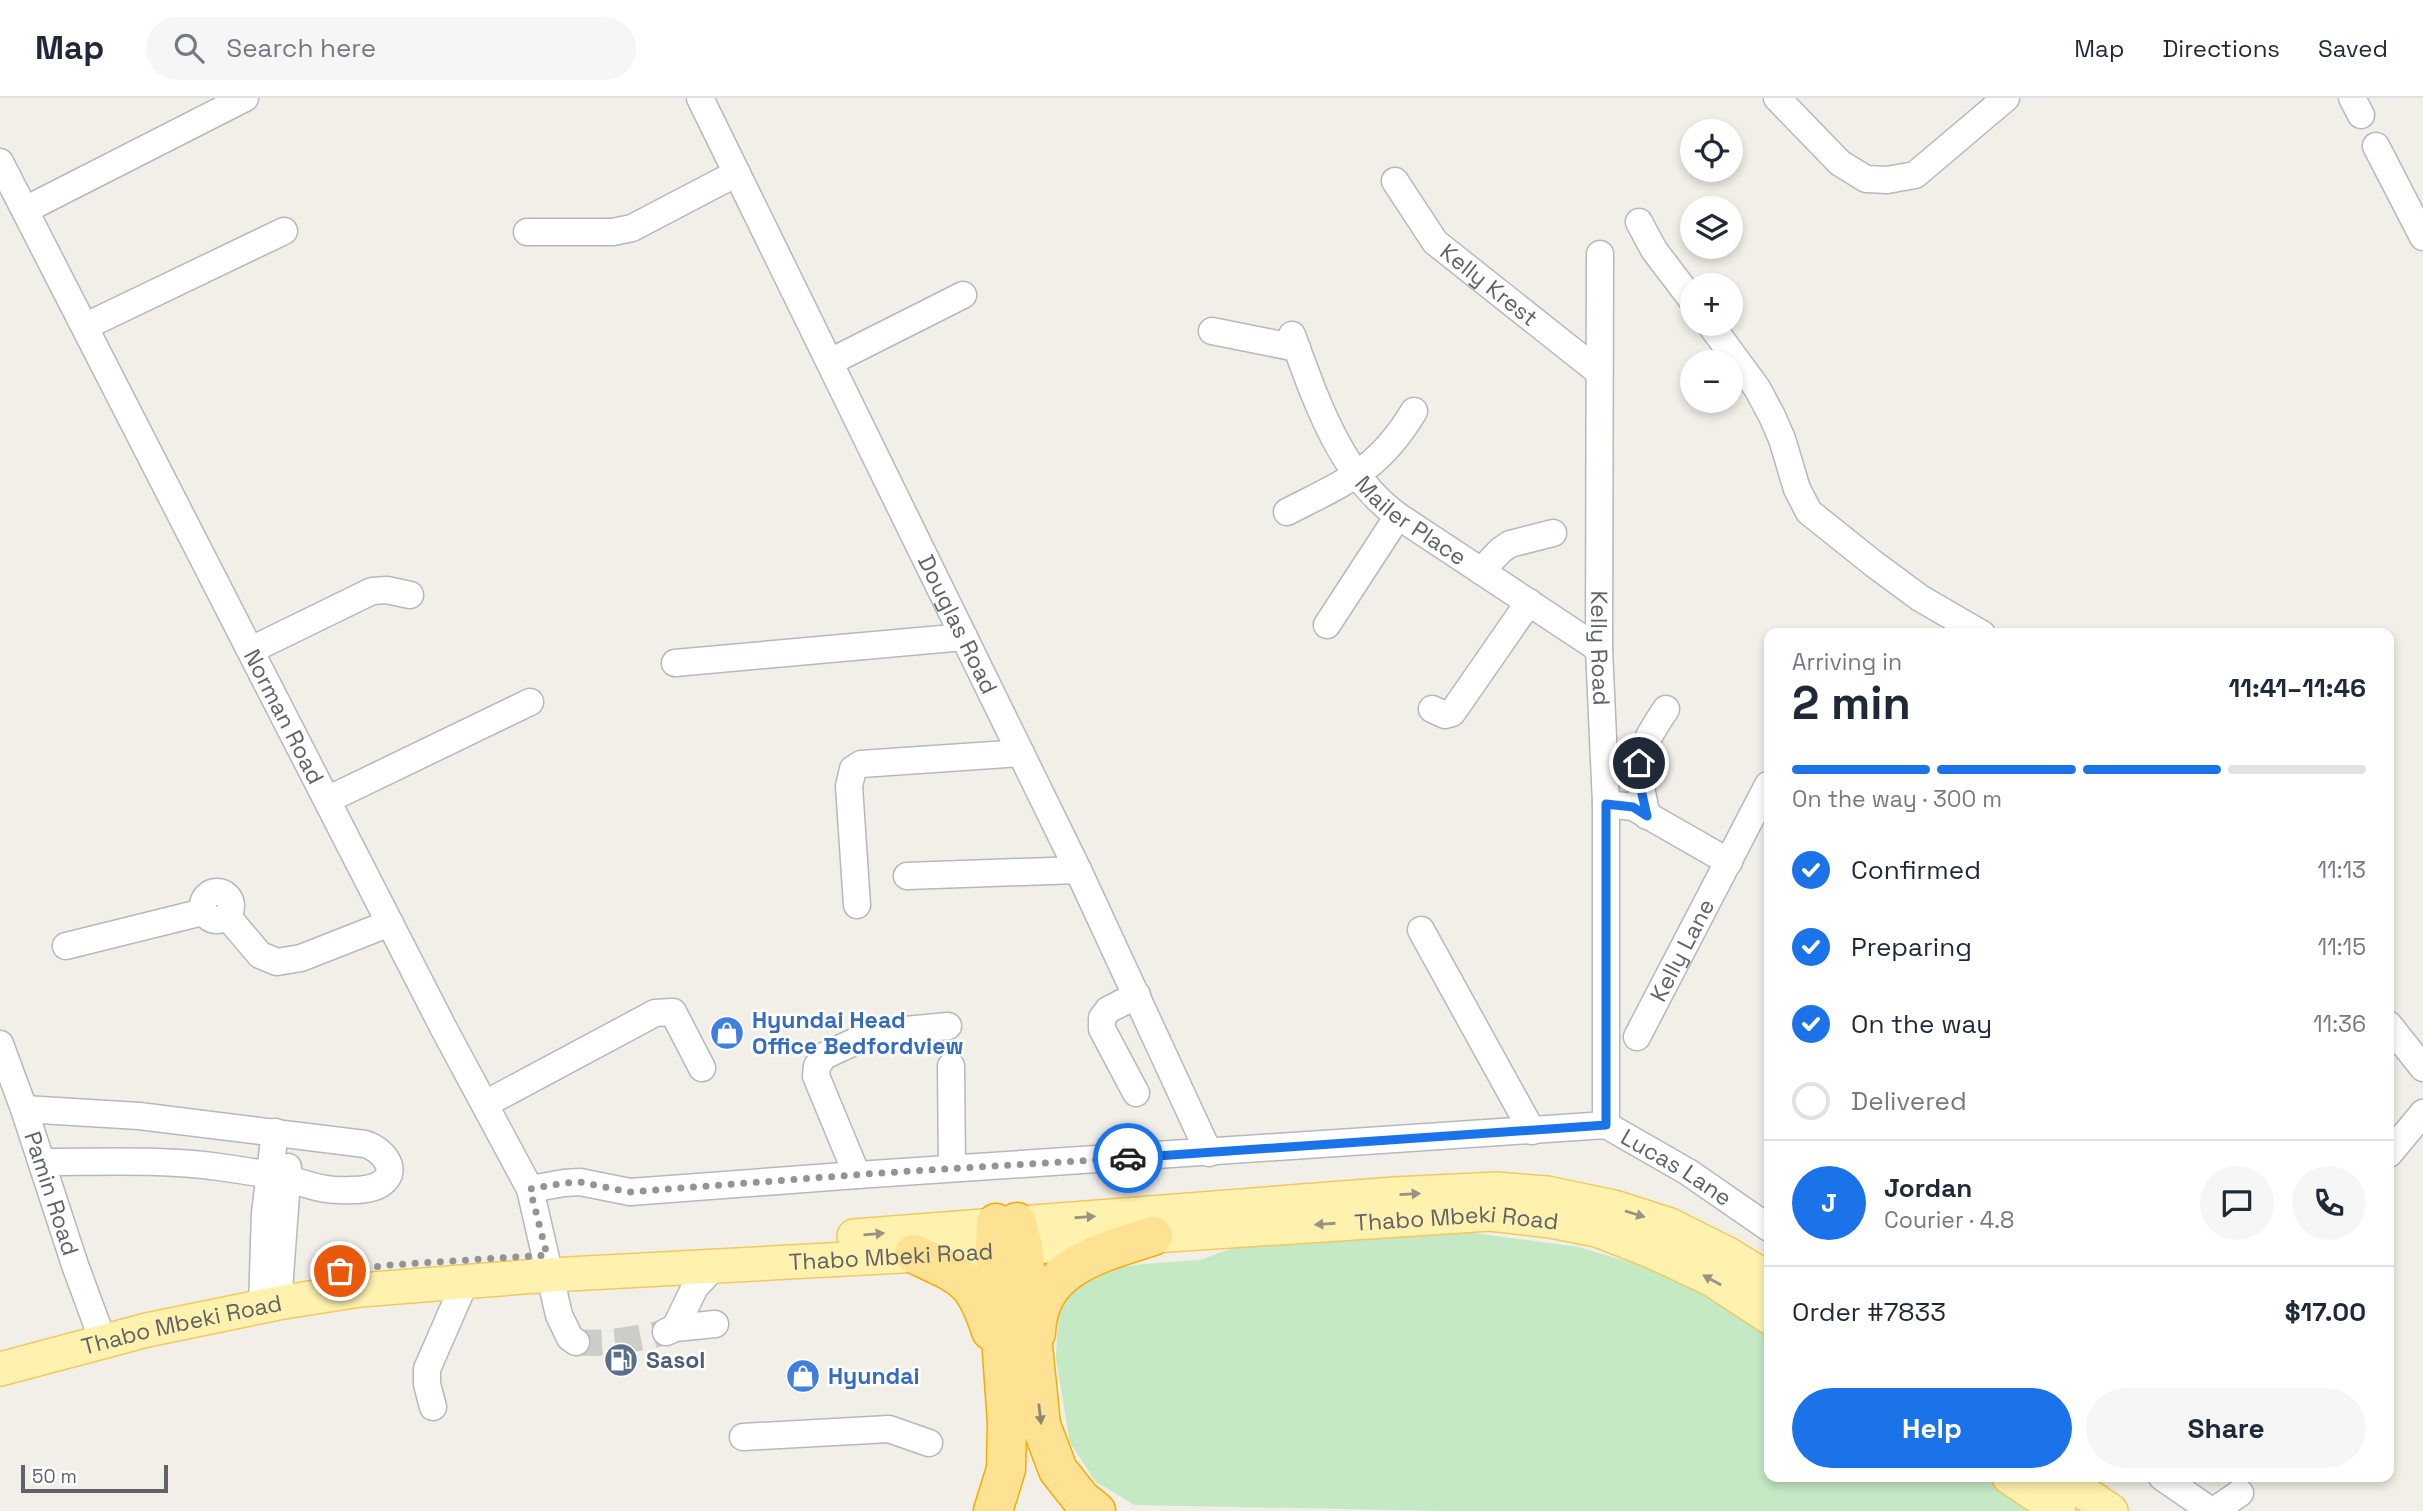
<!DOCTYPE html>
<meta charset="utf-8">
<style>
:root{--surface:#fff;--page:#f6f6f7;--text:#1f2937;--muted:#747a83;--line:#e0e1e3;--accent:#1a73e8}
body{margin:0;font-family:"Space Grotesk",sans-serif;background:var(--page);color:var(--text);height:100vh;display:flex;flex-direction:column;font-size:26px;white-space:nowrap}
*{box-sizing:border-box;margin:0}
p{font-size:23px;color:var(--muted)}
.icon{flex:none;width:38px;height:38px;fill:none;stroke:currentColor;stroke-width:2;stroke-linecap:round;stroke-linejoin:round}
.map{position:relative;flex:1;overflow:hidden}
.drawer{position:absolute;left:1764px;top:530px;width:630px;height:854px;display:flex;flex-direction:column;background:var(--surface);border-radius:14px;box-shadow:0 4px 10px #0003}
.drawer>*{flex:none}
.controls{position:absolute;left:1680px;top:21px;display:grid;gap:14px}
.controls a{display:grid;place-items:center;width:63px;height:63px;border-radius:50%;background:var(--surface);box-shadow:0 4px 10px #0003;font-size:35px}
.scale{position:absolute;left:21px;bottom:18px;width:147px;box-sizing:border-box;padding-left:7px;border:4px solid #5f6368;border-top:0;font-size:19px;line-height:24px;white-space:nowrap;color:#5f6368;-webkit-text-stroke:5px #fff;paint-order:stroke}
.pin{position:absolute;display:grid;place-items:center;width:60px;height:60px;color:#fff;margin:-30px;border:4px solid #fff;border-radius:50%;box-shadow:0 2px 7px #0007}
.courier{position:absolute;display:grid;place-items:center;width:70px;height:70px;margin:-35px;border:5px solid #1a73e8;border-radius:50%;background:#fff;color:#222;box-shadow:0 2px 9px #0007}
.head em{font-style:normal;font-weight:700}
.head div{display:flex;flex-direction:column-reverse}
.head{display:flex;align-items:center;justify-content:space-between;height:119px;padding:0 28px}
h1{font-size:46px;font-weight:700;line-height:52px}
.bar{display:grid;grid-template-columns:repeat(4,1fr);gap:10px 7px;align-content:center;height:84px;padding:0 28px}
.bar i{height:9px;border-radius:5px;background:var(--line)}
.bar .active{background:var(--accent)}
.bar p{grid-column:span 4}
.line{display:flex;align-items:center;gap:18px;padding:0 28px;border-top:2px solid var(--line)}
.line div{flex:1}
.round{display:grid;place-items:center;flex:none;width:74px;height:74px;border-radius:37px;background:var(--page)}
ol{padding:0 28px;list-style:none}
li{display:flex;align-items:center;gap:21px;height:77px}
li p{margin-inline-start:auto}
li .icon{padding:7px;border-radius:50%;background:var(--accent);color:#fff;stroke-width:4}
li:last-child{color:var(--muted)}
li i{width:38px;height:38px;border:4px solid var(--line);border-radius:50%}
.action{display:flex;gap:14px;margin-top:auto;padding:14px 28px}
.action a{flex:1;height:80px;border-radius:42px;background:var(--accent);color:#fff;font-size:28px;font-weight:700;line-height:80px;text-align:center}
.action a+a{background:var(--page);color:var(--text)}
header{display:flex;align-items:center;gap:42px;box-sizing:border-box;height:98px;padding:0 35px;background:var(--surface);border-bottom:2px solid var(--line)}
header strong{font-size:33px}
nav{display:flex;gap:38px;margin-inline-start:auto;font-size:24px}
.search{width:490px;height:63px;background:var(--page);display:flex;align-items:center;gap:18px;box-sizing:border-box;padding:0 24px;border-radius:38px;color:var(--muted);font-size:26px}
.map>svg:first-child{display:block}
.green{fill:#c5e8c5}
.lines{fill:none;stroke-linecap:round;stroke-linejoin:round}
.minor-tunnel{stroke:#ccccc8;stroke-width:26;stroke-dasharray:26 13;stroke-linecap:butt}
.minor-casing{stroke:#b5b8bc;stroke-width:29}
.major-casing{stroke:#f2c960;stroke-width:36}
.highway-casing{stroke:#f9ab00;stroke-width:41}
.minor{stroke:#fff;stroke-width:26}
.major{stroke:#fff2af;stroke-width:33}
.highway{stroke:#fde293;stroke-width:38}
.oneway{fill:#979581}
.oneway2{fill:#8e8975}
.done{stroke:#929495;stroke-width:7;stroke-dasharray:0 12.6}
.route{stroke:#1a73e8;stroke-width:9}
.labels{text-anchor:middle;stroke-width:5;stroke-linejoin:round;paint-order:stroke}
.street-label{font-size:23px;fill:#5f6368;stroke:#fff}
.shop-label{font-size:23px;font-weight:bold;fill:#366cbe;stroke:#fff;text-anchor:start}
.service-label{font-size:23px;font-weight:bold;fill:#4e5e75;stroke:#fff;text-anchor:start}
</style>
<header>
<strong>Map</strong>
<div class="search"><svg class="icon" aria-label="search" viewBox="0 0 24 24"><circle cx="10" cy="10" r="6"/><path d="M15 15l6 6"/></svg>Search here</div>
<nav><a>Map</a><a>Directions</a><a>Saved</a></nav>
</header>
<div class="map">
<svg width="2423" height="1413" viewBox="0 0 2423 1413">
<rect width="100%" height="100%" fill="#f1efe8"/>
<path class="green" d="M1466 1134 1579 1149 1662 1174 1769 1233V1379H1989L2038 1413H1444L1135 1407 1096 1384 1070 1345 1056 1261 1059 1199 1084 1175 1143 1166 1200 1162 1233 1150Z"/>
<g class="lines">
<path class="minor-tunnel" d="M576 1244C606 1247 637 1241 666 1234"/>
<g class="minor-casing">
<g id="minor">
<path id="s1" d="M700 0 1078 772 1209 1055"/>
<path d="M1777 0 1840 65 1866 81 1887 82 1915 77 2006 0"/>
<path d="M2352 0 2361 17"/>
<path d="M2376 48 2423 139"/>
<path id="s2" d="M0 64 444 931 530 1091 559 1217 570 1240 576 1244"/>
<path id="s3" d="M1395 83 1435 144 1599 274"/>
<path d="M25 112 245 0"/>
<path d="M1639 124 1654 152 1692 202"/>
<path d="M527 134H613L632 130 737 75"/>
<path id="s4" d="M1600 156 1599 551 1606 706V1027"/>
<path d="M1710 226 1757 290 1772 318 1782 341 1797 391 1809 414 1874 466 1920 500 1982 536"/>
<path d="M86 228 284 133"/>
<path d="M1212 233 1297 250"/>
<path id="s5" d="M1292 237C1316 302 1340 376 1398 418L1599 551"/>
<path d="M830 264 963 197"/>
<path d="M1287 414C1345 384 1379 372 1414 313"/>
<path d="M1481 473 1501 452 1510 446 1553 435"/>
<path d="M1327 527 1398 418"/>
<path d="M251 552 372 493 387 492 410 497"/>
<path d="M675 565 964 539"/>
<path d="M1432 611 1445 617 1452 615 1529 504"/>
<path d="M327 702 530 604"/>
<path d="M1606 706 1633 709 1729 764"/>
<path d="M1647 718C1635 665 1636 656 1666 611"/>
<path d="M907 778 1078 772"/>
<circle cx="217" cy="808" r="14"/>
<path d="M857 807 849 688 853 671 861 666 1021 655"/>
<path d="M227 818 260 857 277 864 301 860 390 825"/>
<path d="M1421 832 1532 1033"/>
<path d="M66 848 203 814"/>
<path d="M2389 927 2423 970"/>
<path id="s6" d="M1637 939 1768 687"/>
<path id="s7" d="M0 946 24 1011 75 1167 103 1243"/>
<path d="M951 968 952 1070"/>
<path d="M1136 995 1102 931V920L1108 912 1137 897"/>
<path d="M485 1006 655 915 673 914 702 970"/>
<path d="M24 1011 139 1018 365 1046C380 1050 401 1071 382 1085 374 1091 361 1092 351 1092 324 1094 308 1086 283 1080 262 1075 241 1072 219 1069 161 1061 101 1064 42 1064"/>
<path d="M2389 1056 2423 1015"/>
<path d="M857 1077 816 978 817 968 824 958 873 935 948 928"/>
<path id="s8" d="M530 1091 564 1085 580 1084 630 1094 857 1077 1606 1027 1688 1074 1769 1130"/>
<path d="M279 1192 288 1069"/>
<path d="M262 1208 265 1115 275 1034"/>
<path d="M675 1230 695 1189 713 1170"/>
<path d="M666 1234 675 1230 715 1226"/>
<path d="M433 1309 427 1286V1271L465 1184"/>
<path d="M743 1339 889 1331 929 1345"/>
<path d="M2162 1379 2211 1413"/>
<path d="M2214 1413 2240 1395"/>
</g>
</g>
<g class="major-casing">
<g id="major">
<path d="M854 1138 1394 1096 1496 1091 1547 1095 1614 1109 1670 1127 1728 1156 1769 1181"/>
<path id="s9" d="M0 1271 147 1232 278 1205 360 1192 550 1177 995 1153 1153 1138 1490 1116 1551 1123 1597 1132 1653 1154 1711 1181 1769 1219"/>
<path d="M2009 1379 2059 1413"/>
<path d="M2061 1379 2111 1413"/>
</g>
</g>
<g class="highway-casing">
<path id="highway" d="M1017 1124 1023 1150 1041 1327 1058 1372 1081 1401 1096 1413
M914 1156C963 1179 974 1180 991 1233
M1036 1235C1038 1168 1101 1155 1153 1138
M993 1413 1006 1371 1007 1325 995 1153 996 1125"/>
</g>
<use href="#minor" class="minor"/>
<use href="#major" class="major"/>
<use href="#highway" class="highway"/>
</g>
<defs><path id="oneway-solid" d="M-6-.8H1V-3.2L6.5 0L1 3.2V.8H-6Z" transform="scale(1.75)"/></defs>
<g class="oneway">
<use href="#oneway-solid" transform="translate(1410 1096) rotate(-3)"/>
<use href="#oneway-solid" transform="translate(1635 1116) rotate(17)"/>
<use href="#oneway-solid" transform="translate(1085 1119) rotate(-4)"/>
<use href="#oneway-solid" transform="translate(1325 1126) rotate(176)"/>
<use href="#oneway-solid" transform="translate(874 1136) rotate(-5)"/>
<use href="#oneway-solid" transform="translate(1712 1182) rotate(-151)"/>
</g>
<use class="oneway2" href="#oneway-solid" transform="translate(1040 1316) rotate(83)"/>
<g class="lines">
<path class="done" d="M340 1173 389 1167 547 1157 530 1091 564 1085 580 1084 629 1094 880 1075 1128 1060"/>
<path class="route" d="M1128 1060 1606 1027V706L1633 709 1647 718 1640 687 1639 665"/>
</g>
<defs>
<g id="shop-disc" transform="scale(1.75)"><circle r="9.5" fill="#3f7fe0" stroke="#fff"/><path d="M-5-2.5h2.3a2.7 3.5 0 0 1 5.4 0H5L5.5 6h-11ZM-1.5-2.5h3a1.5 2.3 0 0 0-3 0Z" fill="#fff"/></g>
<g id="fuel-disc" transform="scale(1.75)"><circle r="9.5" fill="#5c6f8a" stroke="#fff"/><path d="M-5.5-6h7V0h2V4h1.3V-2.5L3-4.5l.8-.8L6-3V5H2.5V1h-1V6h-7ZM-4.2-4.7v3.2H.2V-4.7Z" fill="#fff"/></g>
</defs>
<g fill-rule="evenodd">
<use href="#shop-disc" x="727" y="935"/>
<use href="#fuel-disc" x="621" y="1262"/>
<use href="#shop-disc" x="803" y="1278"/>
</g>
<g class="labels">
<g class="street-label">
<text dy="8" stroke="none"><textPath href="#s3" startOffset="142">Kelly Krest</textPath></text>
<text dy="8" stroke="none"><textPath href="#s5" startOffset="226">Mailer Place</textPath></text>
<text dy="8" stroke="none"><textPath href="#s1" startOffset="586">Douglas Road</textPath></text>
<text dy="8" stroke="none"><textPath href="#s4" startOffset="394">Kelly Road</textPath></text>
<text dy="8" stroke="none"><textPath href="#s2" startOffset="623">Norman Road</textPath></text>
<text dy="8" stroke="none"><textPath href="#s6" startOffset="98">Kelly Lane</textPath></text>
<text dy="8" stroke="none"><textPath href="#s8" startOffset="1162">Lucas Lane</textPath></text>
<text dy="8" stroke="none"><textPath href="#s7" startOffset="158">Pamin Road</textPath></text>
<text dy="8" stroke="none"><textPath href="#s9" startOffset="1468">Thabo Mbeki Road</textPath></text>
<text dy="8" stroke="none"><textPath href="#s9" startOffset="901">Thabo Mbeki Road</textPath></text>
<text dy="8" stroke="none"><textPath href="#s9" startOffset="187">Thabo Mbeki Road</textPath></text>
</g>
<g class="shop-label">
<text x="752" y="930">Hyundai Head<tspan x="752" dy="26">Office Bedfordview</tspan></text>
<text x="828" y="1286">Hyundai</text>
</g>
<g class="service-label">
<text x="646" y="1270">Sasol</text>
</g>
</g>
</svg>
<div class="controls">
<a><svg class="icon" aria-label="locate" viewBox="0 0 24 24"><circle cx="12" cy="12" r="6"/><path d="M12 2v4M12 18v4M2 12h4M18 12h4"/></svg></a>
<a><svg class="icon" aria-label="layers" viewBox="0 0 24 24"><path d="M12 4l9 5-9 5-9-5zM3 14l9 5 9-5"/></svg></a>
<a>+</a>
<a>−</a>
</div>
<div class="scale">50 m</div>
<div class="pin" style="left:340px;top:1173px;background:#ea580c"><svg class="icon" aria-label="bag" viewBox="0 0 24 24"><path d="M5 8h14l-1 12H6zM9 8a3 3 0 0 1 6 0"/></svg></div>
<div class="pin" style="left:1639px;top:665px;background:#1f2937"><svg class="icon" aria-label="home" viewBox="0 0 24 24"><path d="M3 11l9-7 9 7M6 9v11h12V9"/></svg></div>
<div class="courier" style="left:1128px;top:1060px"><svg class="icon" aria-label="car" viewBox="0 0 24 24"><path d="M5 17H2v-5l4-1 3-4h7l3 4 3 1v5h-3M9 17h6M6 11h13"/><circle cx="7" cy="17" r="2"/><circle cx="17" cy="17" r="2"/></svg></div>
<section class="drawer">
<div class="head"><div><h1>2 min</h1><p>Arriving in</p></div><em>11:41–11:46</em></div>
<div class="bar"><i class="active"></i><i class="active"></i><i class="active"></i><i></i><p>On the way · 300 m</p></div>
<ol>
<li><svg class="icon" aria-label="check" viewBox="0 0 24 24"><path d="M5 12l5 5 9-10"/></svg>Confirmed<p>11:13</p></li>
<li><svg class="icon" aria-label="check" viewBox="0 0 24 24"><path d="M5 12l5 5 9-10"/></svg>Preparing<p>11:15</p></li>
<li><svg class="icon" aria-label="check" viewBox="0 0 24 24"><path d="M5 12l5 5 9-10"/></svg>On the way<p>11:36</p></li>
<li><i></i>Delivered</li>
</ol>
<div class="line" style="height:126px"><b class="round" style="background:var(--accent);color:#fff">J</b><div><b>Jordan</b><p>Courier · 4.8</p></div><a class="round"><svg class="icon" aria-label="chat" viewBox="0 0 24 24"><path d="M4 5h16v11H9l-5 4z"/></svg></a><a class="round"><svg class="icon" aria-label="phone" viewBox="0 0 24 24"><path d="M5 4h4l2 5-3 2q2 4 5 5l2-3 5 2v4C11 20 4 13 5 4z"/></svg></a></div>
<div class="line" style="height:91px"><div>Order #7833</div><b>$17.00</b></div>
<div class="action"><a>Help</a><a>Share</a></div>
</section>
</div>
